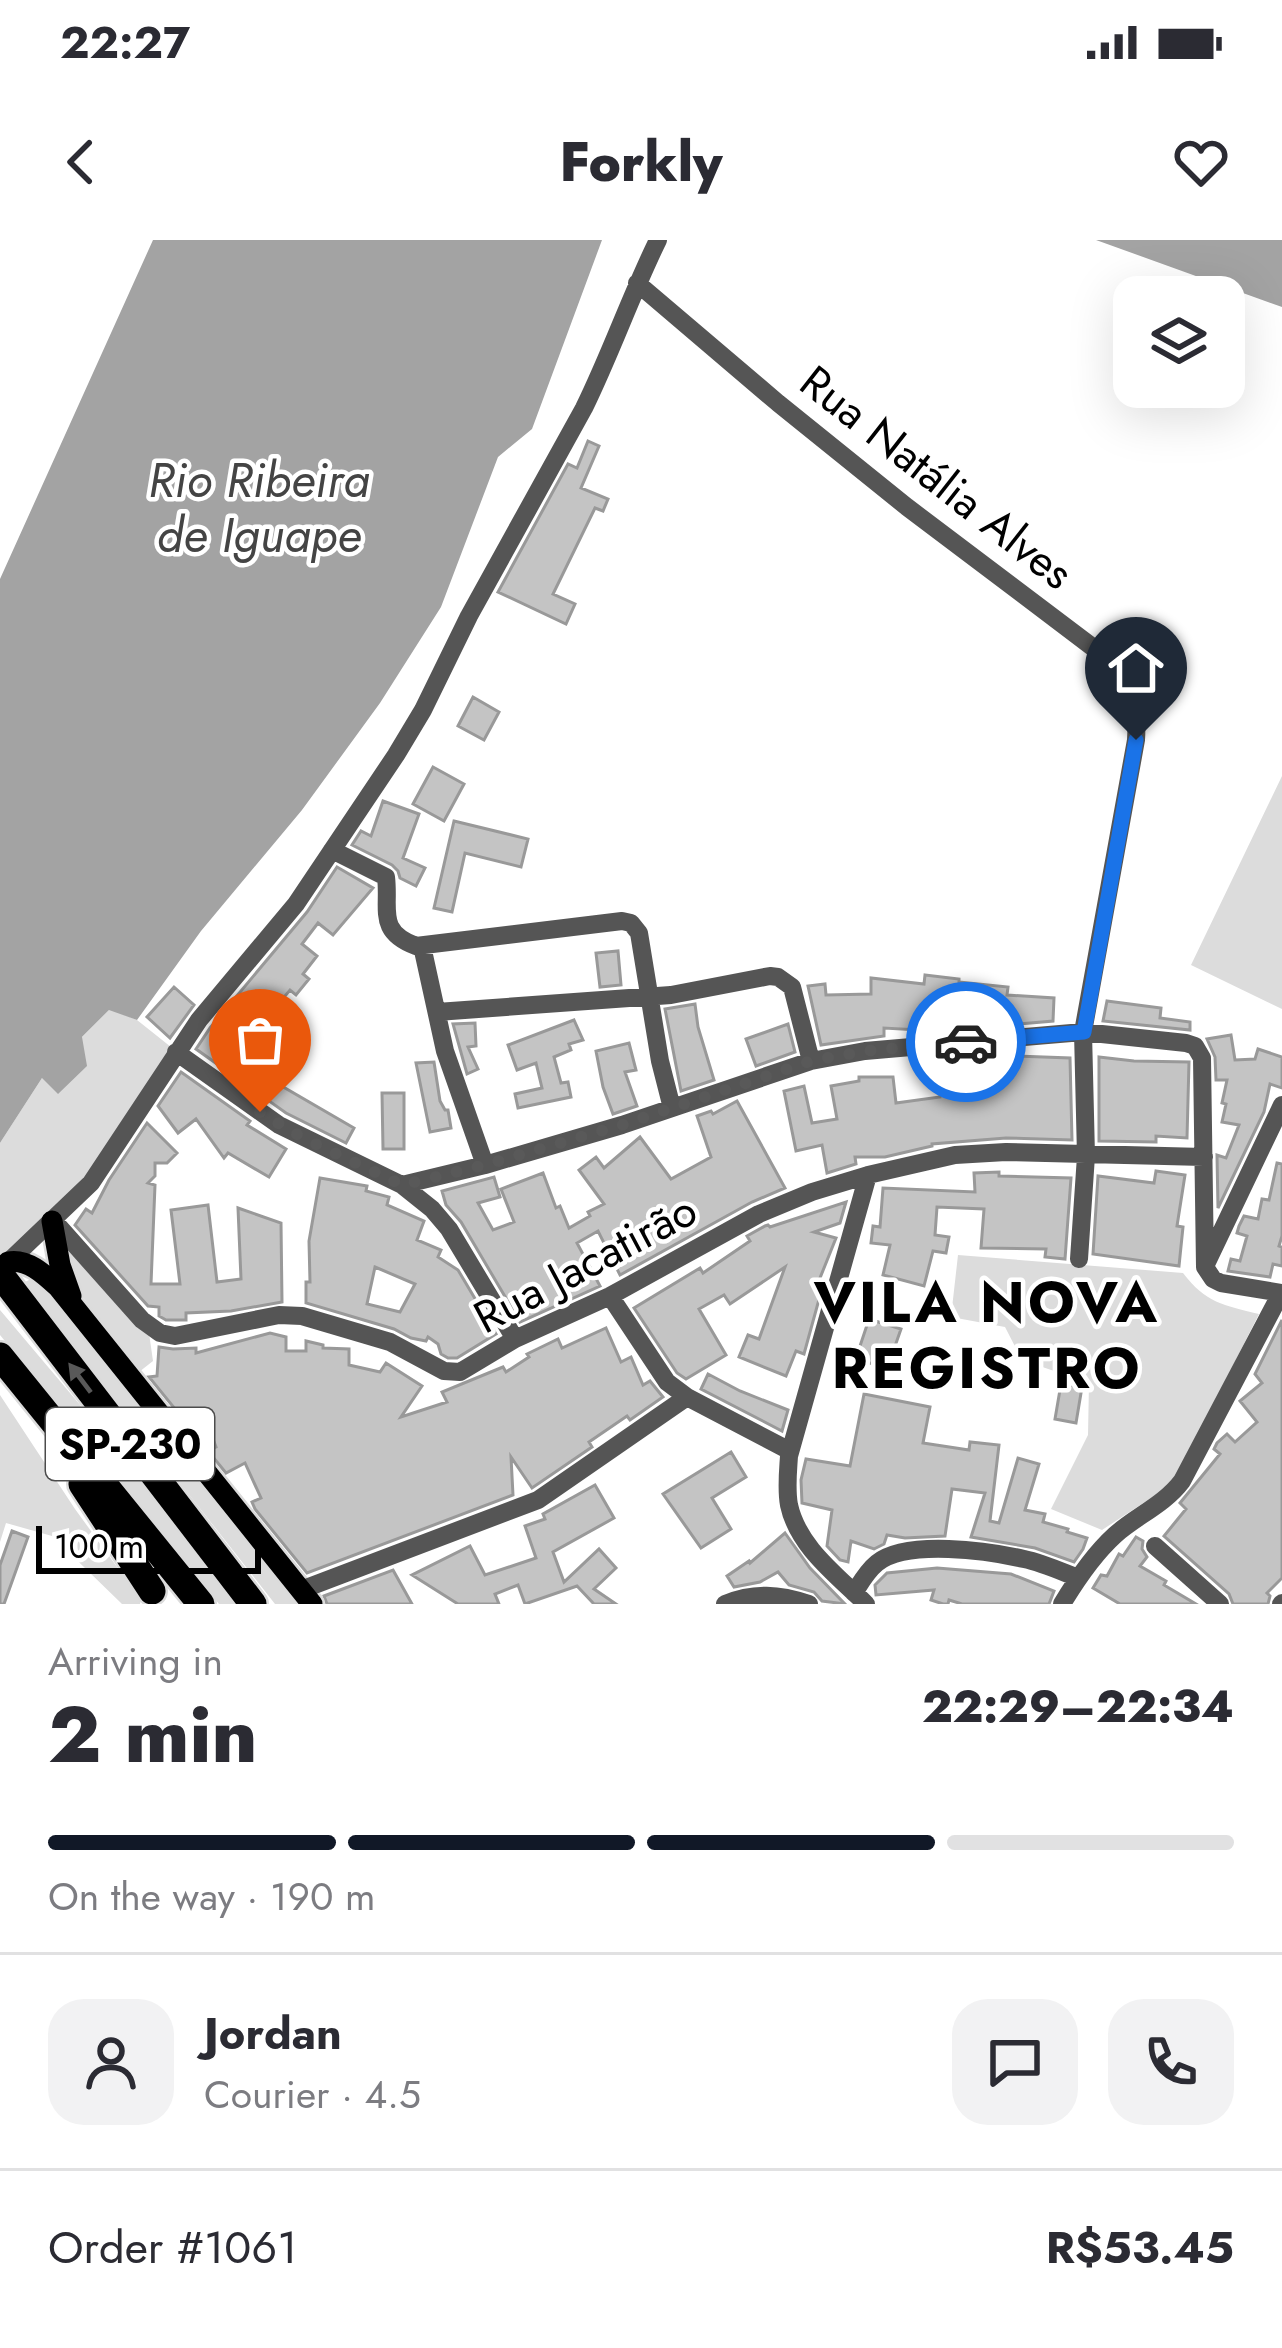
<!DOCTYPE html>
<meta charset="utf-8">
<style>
:root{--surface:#fff;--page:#f2f2f3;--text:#2b2b33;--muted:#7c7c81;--line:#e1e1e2;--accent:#111827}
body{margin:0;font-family:Jost,sans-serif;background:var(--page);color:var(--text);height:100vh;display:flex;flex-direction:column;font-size:45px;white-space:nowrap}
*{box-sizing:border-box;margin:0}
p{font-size:39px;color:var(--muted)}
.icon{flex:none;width:66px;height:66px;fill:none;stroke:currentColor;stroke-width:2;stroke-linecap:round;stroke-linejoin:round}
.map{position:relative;height:1364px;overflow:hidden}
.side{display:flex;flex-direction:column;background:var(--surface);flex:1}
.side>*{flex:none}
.controls{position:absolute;left:1113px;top:36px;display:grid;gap:24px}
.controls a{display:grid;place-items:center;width:132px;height:132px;border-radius:24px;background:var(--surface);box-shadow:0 12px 48px #0002;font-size:60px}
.scale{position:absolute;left:36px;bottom:30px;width:225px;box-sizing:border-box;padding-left:12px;border:6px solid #000;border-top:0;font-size:33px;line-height:42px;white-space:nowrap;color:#000;-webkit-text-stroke:9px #fff;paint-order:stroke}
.pin{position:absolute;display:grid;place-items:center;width:102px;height:102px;color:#fff;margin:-123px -51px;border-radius:50% 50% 50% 0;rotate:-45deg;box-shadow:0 0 12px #0007}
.pin .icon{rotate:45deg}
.courier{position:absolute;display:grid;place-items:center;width:120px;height:120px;margin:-60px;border:9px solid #1a73e8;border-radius:50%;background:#fff;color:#222;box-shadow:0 3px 15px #0007}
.overview em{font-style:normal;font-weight:800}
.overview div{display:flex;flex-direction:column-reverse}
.overview{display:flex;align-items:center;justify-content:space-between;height:204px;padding:0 48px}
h1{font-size:78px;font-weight:800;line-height:90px}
.bar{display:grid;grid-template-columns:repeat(4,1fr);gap:18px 12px;align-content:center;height:144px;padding:0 48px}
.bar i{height:15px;border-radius:9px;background:var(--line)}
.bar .current{background:var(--accent)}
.bar p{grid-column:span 4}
.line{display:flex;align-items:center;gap:30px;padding:0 48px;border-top:3px solid var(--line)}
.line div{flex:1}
.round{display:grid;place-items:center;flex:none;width:126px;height:126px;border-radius:36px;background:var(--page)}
.status{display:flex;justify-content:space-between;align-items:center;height:84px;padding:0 60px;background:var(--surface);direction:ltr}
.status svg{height:33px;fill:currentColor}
header{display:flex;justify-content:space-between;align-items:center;height:156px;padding:0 48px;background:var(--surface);font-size:54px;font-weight:800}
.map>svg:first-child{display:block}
.green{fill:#dcdcdc}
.water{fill:#a3a3a3}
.building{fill:#c4c4c4;stroke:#999;stroke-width:3;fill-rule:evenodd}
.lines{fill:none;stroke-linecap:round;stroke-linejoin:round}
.major-casing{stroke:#dbdbdb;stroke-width:26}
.highway-casing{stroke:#dbdbdb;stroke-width:32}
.minor{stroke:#555;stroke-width:18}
.major{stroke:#000;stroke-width:21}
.highway{stroke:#000;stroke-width:27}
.oneway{fill:#595959}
.done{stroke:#595959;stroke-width:12;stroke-dasharray:0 21.6}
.route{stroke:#1a73e8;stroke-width:15}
.labels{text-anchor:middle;stroke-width:9;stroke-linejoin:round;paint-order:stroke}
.shield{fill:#fff;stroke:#4c4c4c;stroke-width:3}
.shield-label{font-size:42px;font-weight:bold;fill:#000}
.street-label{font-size:45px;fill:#000;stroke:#fff}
.water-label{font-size:48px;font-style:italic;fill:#444;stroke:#fff}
.district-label{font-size:57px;font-weight:bold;letter-spacing:3px;fill:#000;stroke:#fff}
</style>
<div class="status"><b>22:27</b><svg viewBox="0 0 49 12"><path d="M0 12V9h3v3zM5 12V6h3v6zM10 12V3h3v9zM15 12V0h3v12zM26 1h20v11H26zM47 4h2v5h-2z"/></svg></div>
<header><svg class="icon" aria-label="back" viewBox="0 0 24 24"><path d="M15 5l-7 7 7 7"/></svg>Forkly<svg class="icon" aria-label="heart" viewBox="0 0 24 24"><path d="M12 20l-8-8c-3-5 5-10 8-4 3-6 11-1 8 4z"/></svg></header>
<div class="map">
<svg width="1282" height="1364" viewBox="0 0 1282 1364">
<rect width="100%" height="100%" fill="#fff"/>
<path class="green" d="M1282 536V769L1191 725Z
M110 769 137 780 176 811 91 942 0 1028V903L42 838Z
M68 1005 149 1093 153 1121 139 1132 73 1044Z
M958 1015 1183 1033C1206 1063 1223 1065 1259 1074L1177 1236 1160 1252 1102 1290 1051 1269 1088 1195 1089 1143 1022 1120 1005 1087 951 1077Z
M29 1040 41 1041 296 1364H275L23 1043Z
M0 1070 173 1275 241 1364H219L0 1095Z
M0 1155 75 1269 141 1360 140 1364H122L52 1296 6 1283 0 1302Z"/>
<path class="water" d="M153 0H602L532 189 498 217 441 367 380 463 302 570 201 691 137 780 109 770 82 797 87 826 58 854 42 838 0 903V339Z
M1096 0H1282V67Z"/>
<path class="building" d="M588 201 599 206 581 248 608 259 603 271 595 268 553 354 575 364 566 384 498 352 568 224 577 228Z
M473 457 499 472 484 500 458 486Z
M433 527 464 544 444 581 413 564Z
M383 561 419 574 403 618 425 628 416 646 400 638 398 631 392 625 352 605 361 591 371 596Z
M454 581 528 599 521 627 465 613 452 672 434 668Z
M337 627 373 648 333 695 318 683 302 704 317 716 303 734 309 739 296 755 290 750 233 818 253 832 254 830 354 888 346 903 286 873 196 809 210 788 307 672Z
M618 711 621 745 600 747 596 713Z
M925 735 959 739V742L1008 747 1007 755 1054 758 1053 781 937 791 884 788V796L821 805 808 746 825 744 826 755 871 754V738L924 744Z
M174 747 194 765 170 798 147 777Z
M1107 761 1161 768 1160 778 1190 782V790L1103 781Z
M695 764 698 787 714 840 681 851 665 769Z
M574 780 583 800 569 804 571 810 554 817 561 843 568 842 571 857 518 868 515 854 542 848 536 823 517 830 508 805Z
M475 783 476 806 468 807 478 829 467 834 453 784Z
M788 784 795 812 756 826 746 799Z
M1231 795 1235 820 1255 819 1258 809 1282 817V848L1270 844 1264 872 1218 968 1217 915 1226 918 1239 885 1222 882 1226 864 1222 863 1227 840H1216L1215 817 1207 799Z
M629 803 636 830 625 832 637 866 613 874 603 847 596 811Z
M1015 816 1070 818 1072 900 1006 898 932 904V906L885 917H855L856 924 827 933 822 905 796 911 784 851 804 846 812 883 837 879 831 846 859 841V837H893L896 863 940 857V824L1015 826Z
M1099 817 1134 821 1189 822 1187 898 1156 896V902L1099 901Z
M434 822 440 861 445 870H448L451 888 430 892 416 823Z
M181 832 250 881 247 885 286 909 269 937 228 913 224 918 196 879 178 893 158 866Z
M382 853H404V909H383Z
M737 861 785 948 752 962 620 1035 598 991 577 1003 600 1046 520 1082 461 982 446 965 442 951 494 937 500 957 478 963 493 990 514 982 501 949 543 933 556 968 560 966 569 988 590 976 588 972 604 964 579 930 596 917 604 928 640 897 671 939 711 917 697 876 711 871 713 874Z
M147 883 177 913 167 923H155V936L148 943 155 945 151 1044H180L171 970 208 965 217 1042 241 1039 238 968 281 983 282 1062 231 1071 186 1073V1080H166L159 1076V1067L148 1066 75 985 86 969 92 973 109 940Z
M1277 923 1282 924V996L1279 1006 1282 1007V1026L1273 1024 1270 1037 1228 1031 1231 1019 1240 1021 1247 996 1237 993 1239 986 1244 976 1258 979 1262 959 1269 960Z
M1156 931 1185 935 1177 986 1183 987 1179 1026 1093 1014 1098 936 1154 943Z
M999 932V936L1071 938 1065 1019 1045 1017 1046 1009 981 1008 984 969 937 967 935 995 949 997 946 1013 933 1011 924 1046 883 1035 890 1005 871 1003 873 986 880 987 883 948 975 952 974 933Z
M320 938 367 946 366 951 389 957 387 965 424 981 417 1000 441 1010 438 1017 458 1030 496 1094 457 1118H448L441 1114 438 1104 428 1097 426 1101 411 1098 394 1089 306 1063V1042H310L309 1001ZM375 1027 415 1044 400 1072 367 1064Z
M846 962 840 983 814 992 836 998 818 1043 823 1045 804 1114 796 1111 786 1136 739 1117 748 1095 759 1099 785 1027 730 1064 724 1055 699 1069 726 1115 686 1139 677 1133 634 1068 700 1028 703 1033 750 1001 747 996 765 986 768 985 770 987Z
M869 1079 901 1089 887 1129 856 1118Z
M1282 1080V1338L1267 1353 1270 1356 1268 1364H1233L1229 1354 1164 1296 1186 1269 1180 1263 1220 1214 1214 1209 1217 1203 1227 1194 1235 1202 1257 1182 1240 1161 1262 1143 1255 1134Z
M606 1088 621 1122 631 1117 643 1145 650 1141 663 1157 630 1180 627 1176 589 1202 592 1207 532 1248 511 1217 513 1255 307 1333 255 1269 252 1262 261 1258 245 1223 226 1233 208 1211 216 1207 204 1175 188 1185 149 1137 157 1136 159 1107 173 1109 196 1108V1113L270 1093 286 1097V1111H306V1101L323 1105V1108L349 1109V1125L380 1132 386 1123 422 1146 401 1177 447 1162 442 1152 503 1127 506 1132 529 1117 527 1114 558 1099 562 1108Z
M708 1134 740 1151 788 1170 782 1191 701 1149Z
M1061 1144 1082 1147 1076 1183 1055 1179Z
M864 1154 930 1167 923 1203 969 1210 970 1202 999 1205 990 1281 999 1283 1018 1218 1039 1224 1025 1270 1045 1274 1043 1282 1068 1289 1067 1292 1087 1298 1083 1309 1074 1322 1035 1308 971 1297 985 1253 952 1249 945 1296 905 1298 887 1295 884 1304 874 1309 851 1301 848 1322 840 1320 827 1306 832 1270 802 1263 801 1240 806 1219 850 1226Z
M731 1212 746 1237 712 1258 731 1289 701 1308 663 1254Z
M595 1245 614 1278 553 1312 564 1342 599 1309 616 1328 594 1349 616 1364H594L577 1346 525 1364 518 1345 495 1354 499 1364H458L412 1335 470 1306 485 1335 536 1318 525 1286 545 1279 543 1274Z
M12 1291 28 1297 4 1364H0V1325Z
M785 1293 810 1328 845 1364 822 1361 814 1352 789 1345 778 1332 760 1342 734 1347 727 1336 749 1321 750 1323Z
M1136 1297 1143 1301 1142 1309 1147 1317 1140 1326 1166 1341 1164 1345 1196 1364H1120L1093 1348 1101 1335 1107 1336 1119 1314 1123 1316Z
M937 1328 1011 1334 1054 1351 1049 1364H962L949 1360 948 1364H943L931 1360 934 1350 876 1355 875 1345 887 1333Z
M393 1330 412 1364H327L324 1356Z"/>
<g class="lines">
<g class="major-casing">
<path id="major" d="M52 981 60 1025 71 1056
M8 1022C27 1018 44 1034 58 1047L312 1364"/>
</g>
<g class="highway-casing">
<path id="highway" d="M0 1034 253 1364
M0 1116 201 1364
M82 1244 152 1351"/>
</g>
<path class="minor" d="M637 43 778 163 907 267 1095 409C1125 440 1139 455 1136 500L1083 792 1086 916 1079 1019
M332 610 386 637C390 669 376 691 416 706L622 681 631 683 639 693 660 821 672 868
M422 706 445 811 485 925
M437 772 671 755 770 736 778 737 792 747 811 821
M176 812 279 885 402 945 432 969 449 989 515 1099
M402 945 485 925 622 885 811 821 865 811 1083 792 1186 803 1195 806 1202 818 1205 1027 1213 1039 1221 1043 1282 1053
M53 980 142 1080 160 1093 175 1096 279 1075 302 1076 390 1102 444 1131 460 1132 515 1099 610 1056 759 974 812 952 868 935 955 915 1006 912 1204 917
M1207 1022 1282 865
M4 1026 91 943 199 780 296 664 396 515 423 470 469 376 584 168C611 113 631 55 658 0
M610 1056 667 1142 687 1157 790 1211
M1155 1306 1220 1364
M301 1350 538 1260 687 1157
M854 1353C861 1342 867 1331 877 1323 907 1299 989 1311 1024 1319 1043 1323 1060 1331 1078 1338
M725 1364C754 1352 779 1354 809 1364
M866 1364C837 1335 798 1307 789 1265 786 1249 788 1232 789 1216L868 935
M1062 1364C1077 1339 1093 1315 1115 1295 1136 1276 1164 1265 1182 1241L1281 1053
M1281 1364 1282 1363"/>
<use href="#major" class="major"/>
<use href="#highway" class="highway"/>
</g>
<defs><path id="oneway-solid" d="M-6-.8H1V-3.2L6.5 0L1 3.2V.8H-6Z" transform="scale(3)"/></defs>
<use class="oneway" href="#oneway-solid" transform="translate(80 1138) rotate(-127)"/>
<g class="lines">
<path class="done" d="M260 872 303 898 402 945 485 925 622 885 811 821 865 811 966 802"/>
<path class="route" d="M966 802 1084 792 1136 500"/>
</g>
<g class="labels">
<rect class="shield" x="46" y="1168" width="168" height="72" rx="9"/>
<g class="shield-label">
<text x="130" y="1219">SP-230</text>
</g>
<g class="street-label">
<text transform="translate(937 237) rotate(38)" y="16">Rua Natália Alves</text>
<text transform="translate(585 1023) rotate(-28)" y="16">Rua Jacatirão</text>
</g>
<g class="water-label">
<text x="259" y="257">Rio Ribeira<tspan x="259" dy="55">de Iguape</tspan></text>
</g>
<g class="district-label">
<text x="987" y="1082">VILA NOVA<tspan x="987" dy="66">REGISTRO</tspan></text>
</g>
</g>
</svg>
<div class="controls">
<a><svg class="icon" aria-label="layers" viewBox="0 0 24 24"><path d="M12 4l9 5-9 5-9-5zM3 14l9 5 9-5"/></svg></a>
</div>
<div class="scale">100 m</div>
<div class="pin" style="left:260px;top:872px;background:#ea580c"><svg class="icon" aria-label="bag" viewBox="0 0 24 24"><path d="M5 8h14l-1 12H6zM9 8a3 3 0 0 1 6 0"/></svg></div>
<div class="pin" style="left:1136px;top:500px;background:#1f2937"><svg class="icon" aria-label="home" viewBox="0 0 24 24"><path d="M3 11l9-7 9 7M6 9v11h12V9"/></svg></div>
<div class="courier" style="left:966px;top:802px"><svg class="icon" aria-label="car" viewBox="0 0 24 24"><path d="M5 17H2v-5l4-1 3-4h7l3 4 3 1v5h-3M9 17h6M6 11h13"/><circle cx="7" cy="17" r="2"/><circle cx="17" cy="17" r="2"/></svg></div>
</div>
<section class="side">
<div class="overview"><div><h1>2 min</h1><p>Arriving in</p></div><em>22:29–22:34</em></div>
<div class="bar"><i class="current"></i><i class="current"></i><i class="current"></i><i></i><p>On the way · 190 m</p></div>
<div class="line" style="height:216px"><a class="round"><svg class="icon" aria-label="person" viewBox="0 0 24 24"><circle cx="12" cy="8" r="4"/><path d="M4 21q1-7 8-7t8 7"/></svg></a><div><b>Jordan</b><p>Courier · 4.5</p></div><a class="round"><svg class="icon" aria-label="chat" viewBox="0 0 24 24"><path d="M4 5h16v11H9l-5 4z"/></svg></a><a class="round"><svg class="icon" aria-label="phone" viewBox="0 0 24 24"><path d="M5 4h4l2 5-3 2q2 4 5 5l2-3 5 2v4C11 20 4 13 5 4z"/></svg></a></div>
<div class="line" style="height:156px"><div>Order #1061</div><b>R$53.45</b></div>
</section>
